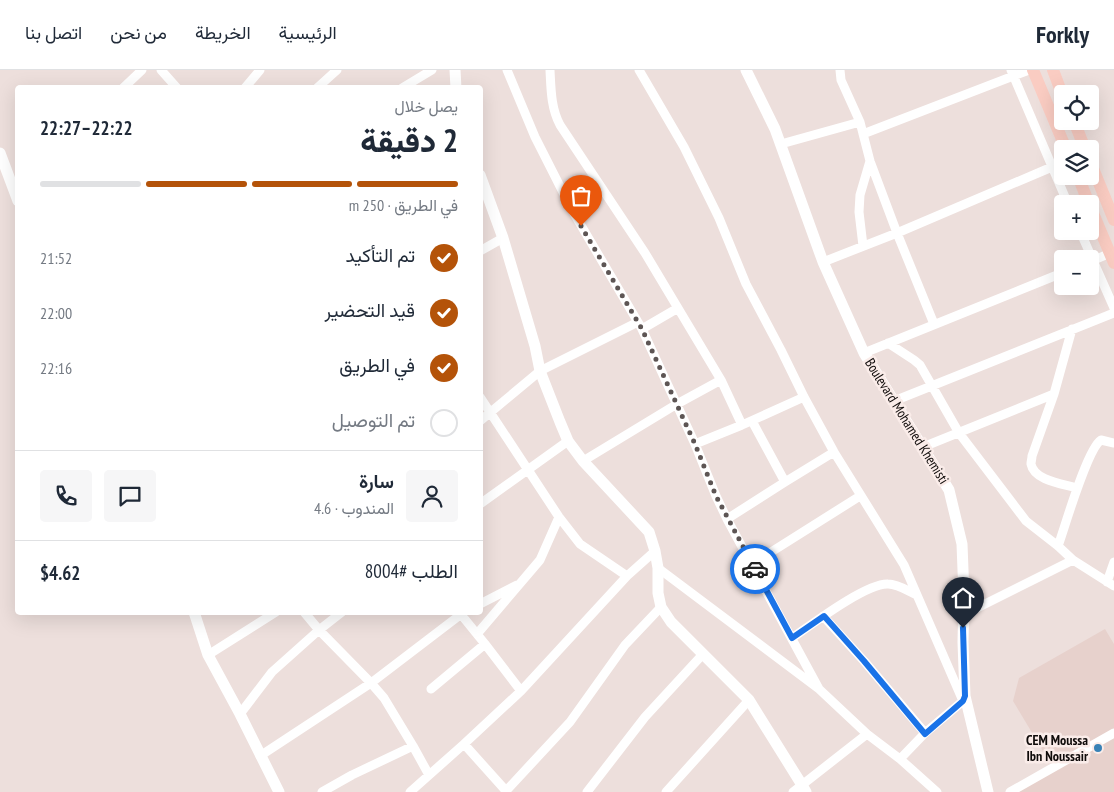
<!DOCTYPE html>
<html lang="ar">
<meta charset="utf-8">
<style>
:root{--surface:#fff;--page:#f6f6f7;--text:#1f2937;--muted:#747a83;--line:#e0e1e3;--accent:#b45309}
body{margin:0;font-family:"PT Sans Narrow",Vazirmatn,sans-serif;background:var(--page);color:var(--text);direction:rtl;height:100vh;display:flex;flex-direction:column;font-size:19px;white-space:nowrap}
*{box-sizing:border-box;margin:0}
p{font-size:16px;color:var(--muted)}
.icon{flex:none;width:28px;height:28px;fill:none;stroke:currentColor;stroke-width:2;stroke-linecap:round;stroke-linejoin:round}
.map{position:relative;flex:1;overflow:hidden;direction:ltr}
.sheet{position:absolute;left:15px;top:15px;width:468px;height:530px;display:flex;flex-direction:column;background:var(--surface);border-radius:5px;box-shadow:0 5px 20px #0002;direction:rtl}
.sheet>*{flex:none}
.tools{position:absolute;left:1054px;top:15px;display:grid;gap:10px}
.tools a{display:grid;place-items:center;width:45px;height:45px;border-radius:5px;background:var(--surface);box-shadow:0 5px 20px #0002;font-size:25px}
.pin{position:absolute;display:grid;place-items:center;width:42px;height:42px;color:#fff;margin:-51px -21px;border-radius:50% 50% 50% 0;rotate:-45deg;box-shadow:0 0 5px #0007}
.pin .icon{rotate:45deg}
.courier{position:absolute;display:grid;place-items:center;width:50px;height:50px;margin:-25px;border:4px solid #1a73e8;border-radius:50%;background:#fff;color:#222;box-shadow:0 1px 6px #0007}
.headline em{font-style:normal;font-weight:800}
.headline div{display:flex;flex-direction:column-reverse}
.headline{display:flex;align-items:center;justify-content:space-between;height:85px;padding:0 25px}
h1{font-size:32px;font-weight:800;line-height:38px}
.bar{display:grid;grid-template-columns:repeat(4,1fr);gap:8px 5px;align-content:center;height:60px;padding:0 25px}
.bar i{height:6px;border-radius:4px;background:var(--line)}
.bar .current{background:var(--accent)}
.bar p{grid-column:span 4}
.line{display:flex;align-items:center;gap:12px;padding:0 25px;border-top:1px solid var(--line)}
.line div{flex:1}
.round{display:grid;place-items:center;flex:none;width:52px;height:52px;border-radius:5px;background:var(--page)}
ol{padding:0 25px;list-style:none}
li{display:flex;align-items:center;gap:15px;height:55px}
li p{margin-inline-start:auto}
li .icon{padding:5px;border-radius:50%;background:var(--accent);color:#fff;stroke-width:4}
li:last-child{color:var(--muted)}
li i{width:28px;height:28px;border:2px solid var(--line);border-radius:50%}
header{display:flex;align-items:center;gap:30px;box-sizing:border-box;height:70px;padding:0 25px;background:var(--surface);border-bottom:1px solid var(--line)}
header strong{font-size:24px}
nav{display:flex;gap:28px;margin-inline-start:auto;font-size:18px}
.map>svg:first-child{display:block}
.built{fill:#e7d1cc}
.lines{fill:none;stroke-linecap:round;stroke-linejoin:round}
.street{stroke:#fff;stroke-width:9}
.secondary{stroke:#fff;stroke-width:11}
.primary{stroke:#faccc2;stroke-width:12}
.done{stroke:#5d5554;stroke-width:5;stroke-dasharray:0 9}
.route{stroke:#1a73e8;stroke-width:6}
.poi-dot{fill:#3882b6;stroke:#faece9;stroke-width:2}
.labels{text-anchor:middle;stroke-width:5;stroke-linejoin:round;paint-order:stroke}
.street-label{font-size:14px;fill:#0f0b0a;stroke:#faece9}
.poi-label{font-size:14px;font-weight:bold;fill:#0f0b0a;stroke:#faece9;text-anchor:end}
</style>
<header>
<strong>Forkly</strong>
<nav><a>الرئيسية</a><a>الخريطة</a><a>من نحن</a><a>اتصل بنا</a></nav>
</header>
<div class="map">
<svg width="1114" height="722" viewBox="0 0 1114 722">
<rect width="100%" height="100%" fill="#eddfdc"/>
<path class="built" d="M1105 559 1114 574V722H1006L1052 696 1013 631 1019 608Z"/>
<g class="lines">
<path class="street" d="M161 0 177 18
M507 0 535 67 572 140 642 259 695 374 716 426 727 449 819 619
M550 0C551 20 551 38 560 55L645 183 721 310 742 355
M639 0 684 77 719 148 746 214 781 280 804 327 834 382 904 495 963 631
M840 0 841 10 860 52 870 91 897 163 934 254
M1011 0 1068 134
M123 18 142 0
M245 18 260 0
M317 18 337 0
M402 18 432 0
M863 64 1029 0
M781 74 860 52
M1080 161 1114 238
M863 176 859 142 860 125 870 91
M480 181 503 168
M823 192 897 163 1052 97
M1090 192 1110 183
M642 259 678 238
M1072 259 1054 324 1032 386C1032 389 1031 391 1031 394 1034 411 1064 414 1077 418
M888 273 914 290 920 295 959 363 1026 451 1058 476 1073 490 1114 516
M864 283 1062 203
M480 327 559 447 580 474 627 506
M894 331 1114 243
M480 351 540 301 638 252
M752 351 785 412
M695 374 742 355 804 327
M923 377 1054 324
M583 391 677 334 721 310
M480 434 568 371
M727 449 785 412 834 382
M1058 476C1065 457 1087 379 1101 370L1114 373
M752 494 860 426
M658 498 819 619 867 664 900 689 937 722
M1107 512 1114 492
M480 534 517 515
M304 542 319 560 371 613 384 628 413 676 429 705
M459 542 485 574 521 621
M963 545 1073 490
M823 546 864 591 925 663
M477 564 540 490 559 447
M792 568C811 555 866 513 888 514 898 514 908 521 917 525
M208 585 276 542
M431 619 485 574
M240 644 272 602 319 560 342 542
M464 674 507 722
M260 686 371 613 464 542
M900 689 925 663 963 631 965 627
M322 722 352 705 413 676
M410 722 464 674 521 621 627 506 655 481
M505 722 570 652 625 575 661 537
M587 722 645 647 703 584
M666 722 749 630
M793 722 867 664
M1010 722 1114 663"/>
<path class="secondary" d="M455 0 456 18
M746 0 775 59 823 192 864 283 949 420 962 474 964 526 963 572 965 626 988 722
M0 83 18 131
M480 105 503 168 535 276 540 301 560 352 568 371 583 391 649 462 655 481 658 498V523L661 537 671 552 749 630 802 715 806 722
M194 542 208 585 240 644 279 722"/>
<path class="primary" d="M1033 0 1066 79
M1053 0 1062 24
M1074 51 1085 79
M1090 91 1114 150
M1078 106 1089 134
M1090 136 1114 193"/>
</g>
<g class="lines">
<path class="done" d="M581 156 642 259 695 374 716 426 755 499"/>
<path class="route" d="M755 499 792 568 824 546 864 591 925 664 963 631 965 626 963 558"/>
</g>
<circle class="poi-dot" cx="1098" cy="678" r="5"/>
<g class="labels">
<g class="street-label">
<text transform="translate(907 351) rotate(58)" y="5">Boulevard Mohamed Khemisti</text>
</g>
<g class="poi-label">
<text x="1088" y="675">CEM Moussa<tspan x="1088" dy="16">Ibn Noussair</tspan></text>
</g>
</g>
</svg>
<div class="tools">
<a><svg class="icon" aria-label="locate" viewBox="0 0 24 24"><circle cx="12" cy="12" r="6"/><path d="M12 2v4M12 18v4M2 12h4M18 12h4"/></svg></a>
<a><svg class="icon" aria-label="layers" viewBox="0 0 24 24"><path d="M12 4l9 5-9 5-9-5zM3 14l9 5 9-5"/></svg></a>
<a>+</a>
<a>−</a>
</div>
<div class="pin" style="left:581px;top:156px;background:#ea580c"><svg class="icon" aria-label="bag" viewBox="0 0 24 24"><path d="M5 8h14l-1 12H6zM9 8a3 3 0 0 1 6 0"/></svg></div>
<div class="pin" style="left:963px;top:558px;background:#1f2937"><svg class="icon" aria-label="home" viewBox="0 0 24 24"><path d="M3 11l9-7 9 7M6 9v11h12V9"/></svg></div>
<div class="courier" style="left:755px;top:499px"><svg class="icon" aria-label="car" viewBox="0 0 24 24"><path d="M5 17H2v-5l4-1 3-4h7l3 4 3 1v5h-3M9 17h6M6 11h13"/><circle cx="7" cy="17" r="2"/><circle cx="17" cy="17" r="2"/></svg></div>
<section class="sheet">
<div class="headline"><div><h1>2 دقيقة</h1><p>يصل خلال</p></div><em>22:22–22:27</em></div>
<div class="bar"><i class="current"></i><i class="current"></i><i class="current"></i><i></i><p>في الطريق · 250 m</p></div>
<ol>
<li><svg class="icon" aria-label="check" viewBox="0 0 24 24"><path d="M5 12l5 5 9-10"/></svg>تم التأكيد<p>21:52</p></li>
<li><svg class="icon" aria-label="check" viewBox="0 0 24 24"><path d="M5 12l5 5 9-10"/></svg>قيد التحضير<p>22:00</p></li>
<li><svg class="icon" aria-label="check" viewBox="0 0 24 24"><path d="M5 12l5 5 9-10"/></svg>في الطريق<p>22:16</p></li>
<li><i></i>تم التوصيل</li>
</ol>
<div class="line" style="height:90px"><a class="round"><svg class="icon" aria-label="person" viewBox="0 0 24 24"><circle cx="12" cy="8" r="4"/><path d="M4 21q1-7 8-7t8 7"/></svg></a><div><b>سارة</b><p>المندوب · 4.6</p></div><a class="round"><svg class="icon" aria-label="chat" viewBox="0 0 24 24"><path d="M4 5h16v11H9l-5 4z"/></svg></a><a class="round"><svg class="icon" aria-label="phone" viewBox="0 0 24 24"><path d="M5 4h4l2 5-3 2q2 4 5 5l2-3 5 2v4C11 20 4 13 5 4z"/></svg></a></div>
<div class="line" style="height:65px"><div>الطلب #8004</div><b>$4.62</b></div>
</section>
</div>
